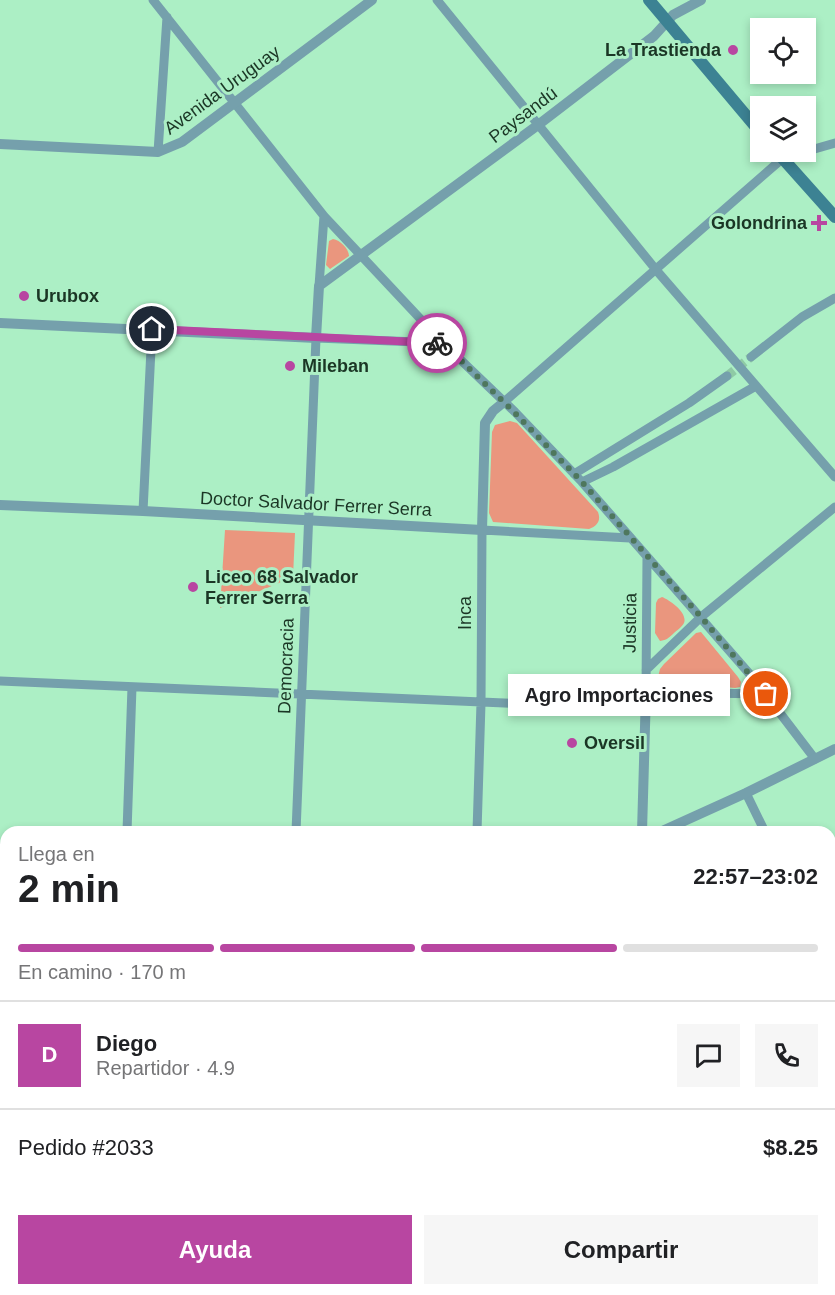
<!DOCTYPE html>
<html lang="es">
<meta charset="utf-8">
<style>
:root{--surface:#fff;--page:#f6f6f6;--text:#202124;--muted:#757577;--line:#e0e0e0;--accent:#b846a1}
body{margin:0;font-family:Arial,sans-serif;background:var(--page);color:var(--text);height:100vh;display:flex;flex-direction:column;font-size:22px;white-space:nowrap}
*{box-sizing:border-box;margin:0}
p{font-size:20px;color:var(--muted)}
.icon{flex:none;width:33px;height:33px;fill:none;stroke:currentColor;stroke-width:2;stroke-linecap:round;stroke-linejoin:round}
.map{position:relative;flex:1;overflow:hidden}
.drawer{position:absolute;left:0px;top:826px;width:836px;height:470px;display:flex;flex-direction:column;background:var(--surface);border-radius:18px 18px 0 0;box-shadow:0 3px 9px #0003}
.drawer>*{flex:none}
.buttons{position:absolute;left:750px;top:18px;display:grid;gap:12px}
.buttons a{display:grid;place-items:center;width:66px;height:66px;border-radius:0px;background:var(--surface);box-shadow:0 3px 9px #0003;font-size:30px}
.pin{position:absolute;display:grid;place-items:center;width:51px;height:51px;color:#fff;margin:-26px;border:3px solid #fff;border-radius:50%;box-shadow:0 2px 6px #0007}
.courier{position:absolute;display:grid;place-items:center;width:60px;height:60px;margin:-30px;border:4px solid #b846a1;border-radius:50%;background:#fff;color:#222;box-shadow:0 2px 8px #0007}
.bubble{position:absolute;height:42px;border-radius:0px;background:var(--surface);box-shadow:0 3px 9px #0003;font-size:20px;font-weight:800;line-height:42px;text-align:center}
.overview em{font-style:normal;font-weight:800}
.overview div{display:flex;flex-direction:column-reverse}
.overview{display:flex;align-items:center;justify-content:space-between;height:102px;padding:0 18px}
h1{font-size:39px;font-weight:800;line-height:45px}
.bar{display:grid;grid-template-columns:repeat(4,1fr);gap:9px 6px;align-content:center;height:72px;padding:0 18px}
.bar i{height:8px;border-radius:4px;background:var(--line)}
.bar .active{background:var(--accent)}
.bar p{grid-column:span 4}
.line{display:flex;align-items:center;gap:15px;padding:0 18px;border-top:2px solid var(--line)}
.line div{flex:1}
.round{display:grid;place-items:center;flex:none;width:63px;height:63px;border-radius:0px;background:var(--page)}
.primary-button{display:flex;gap:12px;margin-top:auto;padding:12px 18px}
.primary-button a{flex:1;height:69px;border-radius:0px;background:var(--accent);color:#fff;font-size:24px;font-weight:800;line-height:69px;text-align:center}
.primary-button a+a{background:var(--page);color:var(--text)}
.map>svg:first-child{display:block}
.green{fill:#ea967e}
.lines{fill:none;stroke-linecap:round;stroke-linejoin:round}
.minor-tunnel{stroke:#8fcaa5;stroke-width:9;stroke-dasharray:9 4.5;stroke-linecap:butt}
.minor{stroke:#75a0ac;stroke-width:9}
.tertiary{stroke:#75a0ac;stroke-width:10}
.secondary{stroke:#3c8293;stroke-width:12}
.done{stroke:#4e775d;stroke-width:6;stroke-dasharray:0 10.8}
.route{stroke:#b846a1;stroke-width:8}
.poi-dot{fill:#b846a1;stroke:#acefc5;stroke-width:2}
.labels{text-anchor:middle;stroke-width:6;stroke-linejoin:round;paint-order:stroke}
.poi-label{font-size:18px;font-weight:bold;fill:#1b3625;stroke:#acefc5;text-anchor:start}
.street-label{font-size:18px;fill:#1b3625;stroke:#acefc5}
</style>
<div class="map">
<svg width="835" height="1295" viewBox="0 0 835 1295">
<rect width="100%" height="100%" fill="#acefc5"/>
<path class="green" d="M333 239C340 240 349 249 349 256L330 269 326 265 329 241Z
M510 421 517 423 598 512C601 520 598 526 589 529L493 522 489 513 492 432 495 425Z
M225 530 295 533 293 577 220 608Z
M662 597C670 600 688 613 684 623 682 627 676 631 673 634 668 638 667 640 660 641L655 633 656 603 658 599Z
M701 632 738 677 741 682 740 687 735 688 662 681 658 677 660 669 664 664 696 633Z"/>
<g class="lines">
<path class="minor-tunnel" d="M727 376 751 357"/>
<path class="minor" d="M153 0 324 216 443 343 515 412 582 482 754 679 815 759
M437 0 657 271 835 477
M158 152 167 17
M319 286 324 216
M751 357 802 317 835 298
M504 402 783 158 835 143
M574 474 689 403 727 376
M582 482 613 467 756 386
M143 511 152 329
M647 557 646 692 766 694
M646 670 701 617 835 507
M0 681 645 709
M746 793 765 832
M127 832 132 687
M296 832 316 338 443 343
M477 832 481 703 482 530 630 538
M830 950H835
M830 1085H835
M0 1100 6 1098
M0 1225 6 1226
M830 1259H835
M110 1295V1290
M281 1295 282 1290
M448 1295V1290
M788 1295V1290"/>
<path class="tertiary" d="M0 144 158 152 182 142 372 0
M0 323 316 338 319 286 538 125 654 36 673 15 701 0
M0 505 143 511 482 530 485 423 493 411 504 402
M642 832 646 692
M660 832 746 793 835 749
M0 848 6 849
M0 1048H6
M628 1295V1290"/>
<path class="secondary" d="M649 0 760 132
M777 152 835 217"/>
</g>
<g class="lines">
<path class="done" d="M437 343H443L514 412 582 482 701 617 766 694"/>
<path class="route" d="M152 329 437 343"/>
</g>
<g class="poi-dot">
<circle cx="733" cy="50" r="6"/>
<path d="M816 214h6v6h6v6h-6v6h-6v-6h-6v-6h6z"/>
<circle cx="24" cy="296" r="6"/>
<circle cx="290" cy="366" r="6"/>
<circle cx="193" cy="587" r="6"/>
<circle cx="572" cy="743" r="6"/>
</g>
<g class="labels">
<g class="poi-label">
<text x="721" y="56" text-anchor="end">La Trastienda</text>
<text x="807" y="229" text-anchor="end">Golondrina</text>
<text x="36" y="302">Urubox</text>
<text x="302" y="372">Mileban</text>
<text x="205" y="583">Liceo 68 Salvador<tspan x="205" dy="21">Ferrer Serra</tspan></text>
<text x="584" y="749">Oversil</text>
</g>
<g class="street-label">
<text transform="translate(222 90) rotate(-36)" y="6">Avenida Uruguay</text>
<text transform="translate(523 115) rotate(-37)" y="6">Paysandú</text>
<text transform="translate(316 504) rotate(3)" y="6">Doctor Salvador Ferrer Serra</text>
<text transform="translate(465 613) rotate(-90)" y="6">Inca</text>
<text transform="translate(630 623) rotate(-89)" y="6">Justicia</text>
<text transform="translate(286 666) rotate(-88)" y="6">Democracia</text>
</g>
</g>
</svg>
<div class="buttons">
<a><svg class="icon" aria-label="locate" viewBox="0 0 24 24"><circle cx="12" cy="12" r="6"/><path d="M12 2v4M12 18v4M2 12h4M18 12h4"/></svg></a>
<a><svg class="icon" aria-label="layers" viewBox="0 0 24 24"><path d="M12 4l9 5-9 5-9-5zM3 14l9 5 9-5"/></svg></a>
</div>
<div class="pin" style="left:766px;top:694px;background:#ea580c"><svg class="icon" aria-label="bag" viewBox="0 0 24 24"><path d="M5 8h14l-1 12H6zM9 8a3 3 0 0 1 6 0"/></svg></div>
<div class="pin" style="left:152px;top:329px;background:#1f2937"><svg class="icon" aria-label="home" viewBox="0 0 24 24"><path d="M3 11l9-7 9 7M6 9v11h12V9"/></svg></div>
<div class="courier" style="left:437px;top:343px"><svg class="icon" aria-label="bike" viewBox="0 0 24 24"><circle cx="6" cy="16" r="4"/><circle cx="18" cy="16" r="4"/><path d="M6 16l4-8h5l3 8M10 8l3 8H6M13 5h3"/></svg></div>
<div class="bubble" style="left:508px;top:674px;width:222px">Agro Importaciones</div>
<section class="drawer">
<div class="overview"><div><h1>2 min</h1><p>Llega en</p></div><em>22:57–23:02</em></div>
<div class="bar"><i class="active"></i><i class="active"></i><i class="active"></i><i></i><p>En camino · 170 m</p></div>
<div class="line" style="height:108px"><b class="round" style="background:var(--accent);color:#fff">D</b><div><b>Diego</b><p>Repartidor · 4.9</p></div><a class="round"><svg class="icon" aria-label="chat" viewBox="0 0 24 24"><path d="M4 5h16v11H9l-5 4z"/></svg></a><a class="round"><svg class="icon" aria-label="phone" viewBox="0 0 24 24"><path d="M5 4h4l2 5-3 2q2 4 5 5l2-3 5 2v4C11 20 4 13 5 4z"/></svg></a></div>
<div class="line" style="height:78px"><div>Pedido #2033</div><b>$8.25</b></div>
<div class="primary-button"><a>Ayuda</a><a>Compartir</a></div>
</section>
</div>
